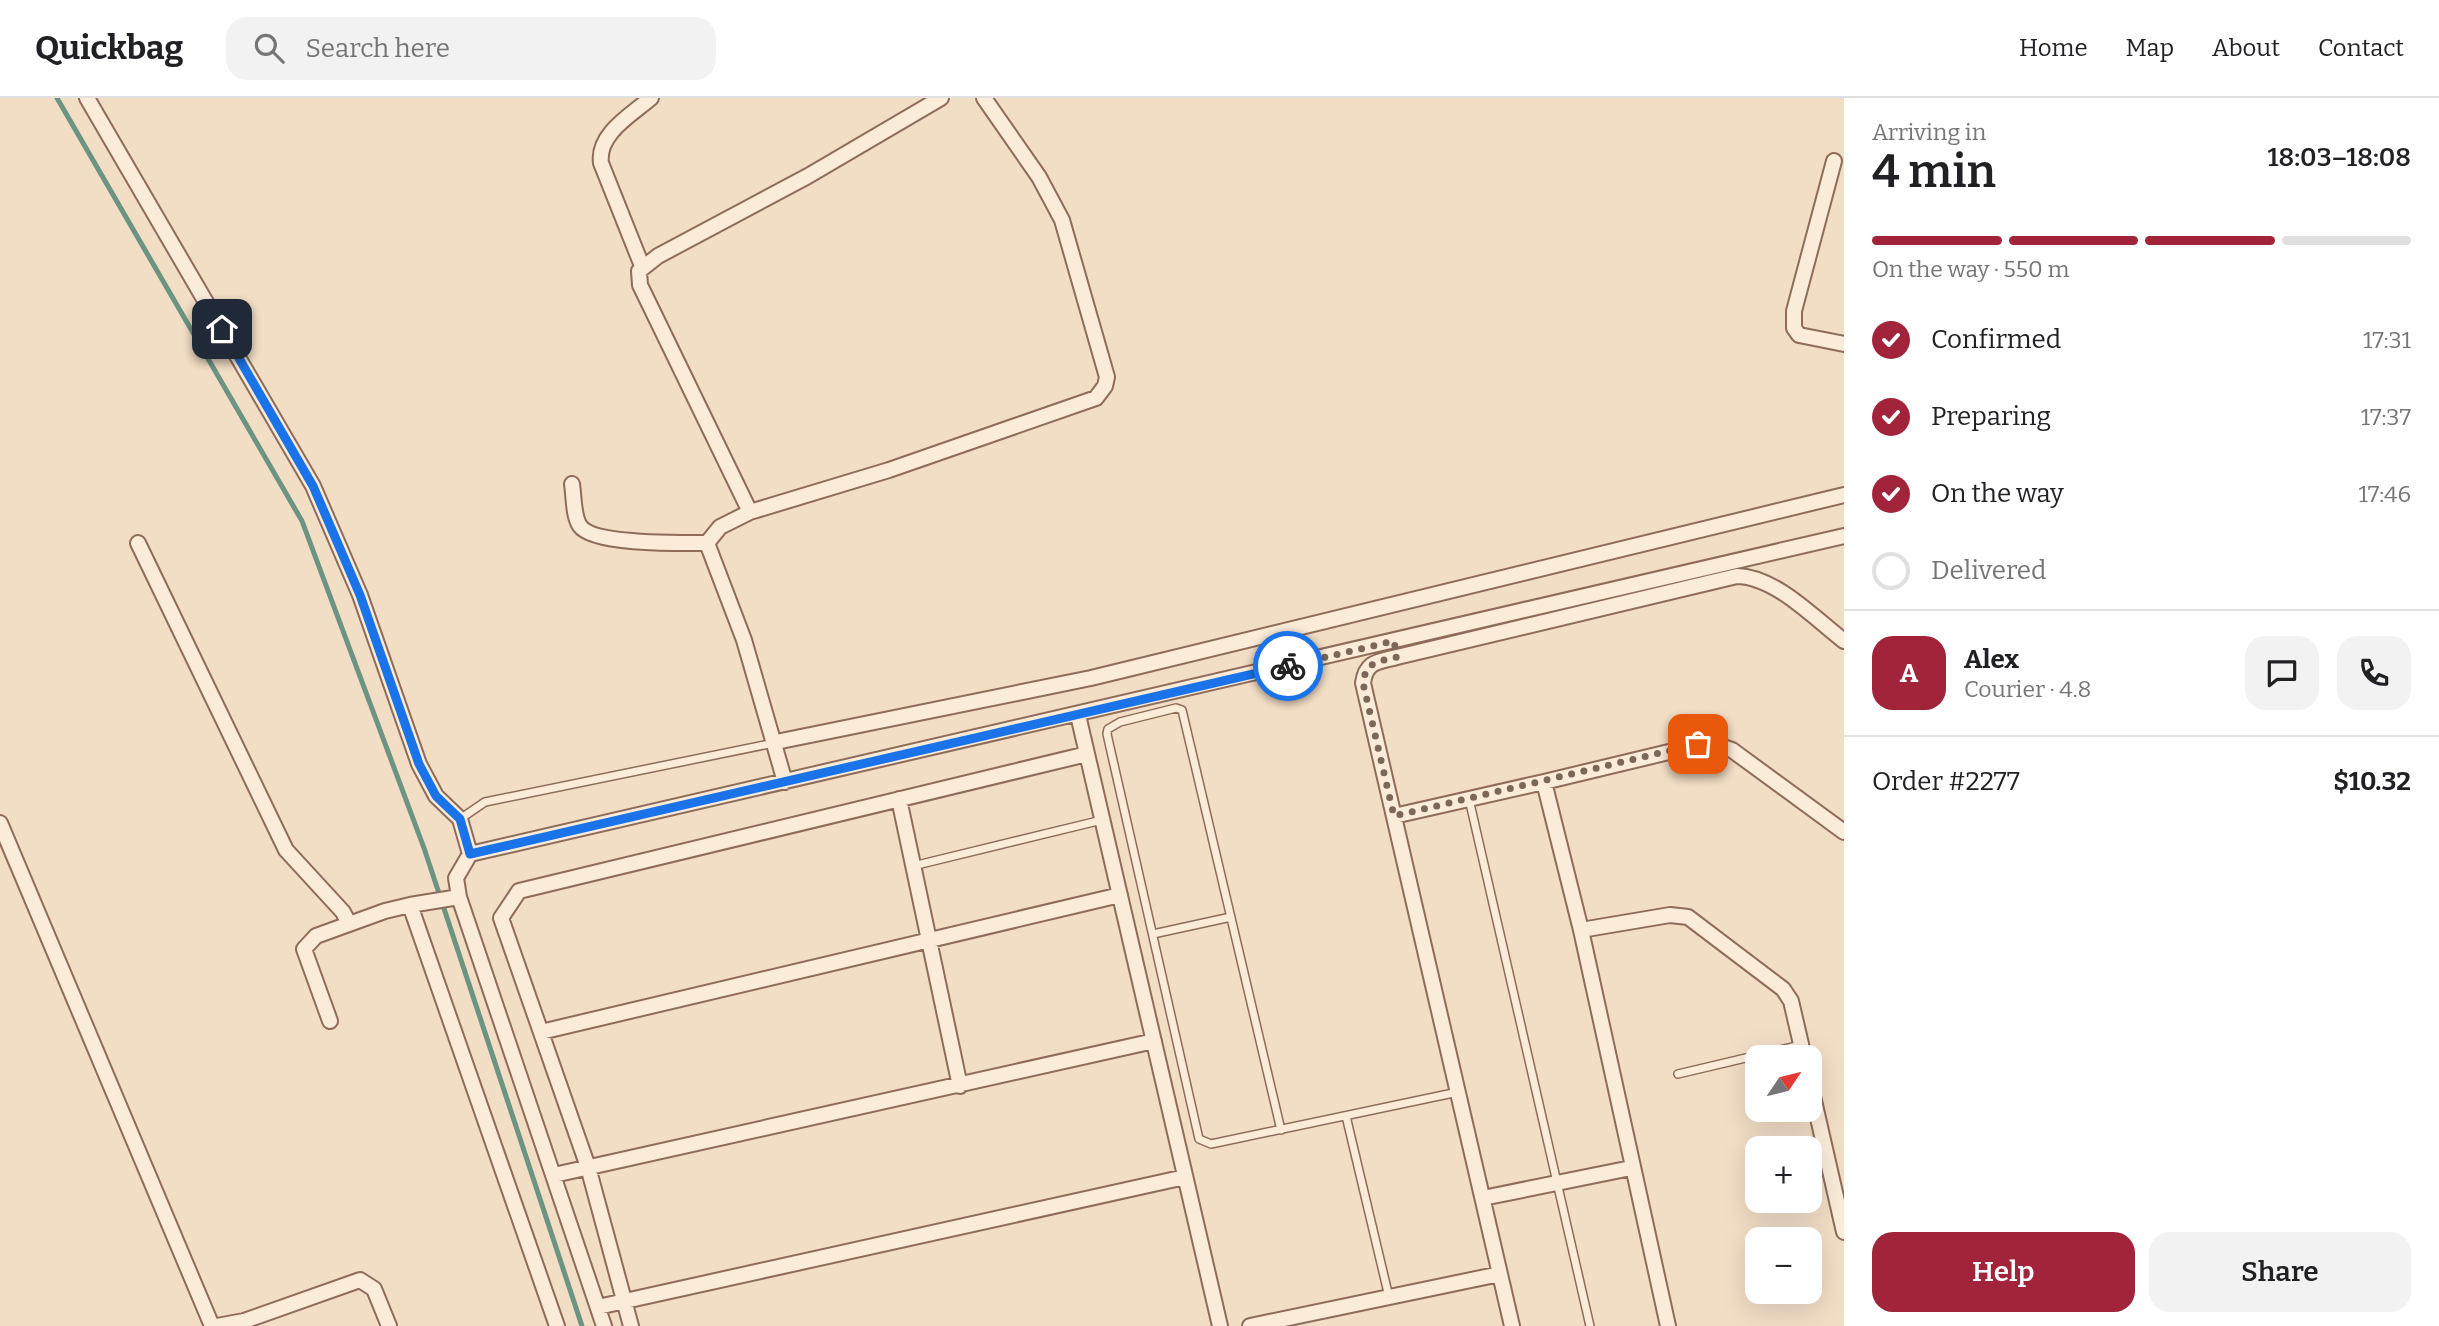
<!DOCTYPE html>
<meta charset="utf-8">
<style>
:root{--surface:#fff;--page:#f2f2f2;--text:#202124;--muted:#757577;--line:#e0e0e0;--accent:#a2243b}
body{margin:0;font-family:Bitter,serif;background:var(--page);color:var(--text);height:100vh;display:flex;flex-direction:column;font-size:26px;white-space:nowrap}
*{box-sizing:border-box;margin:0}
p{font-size:23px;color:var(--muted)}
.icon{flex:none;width:38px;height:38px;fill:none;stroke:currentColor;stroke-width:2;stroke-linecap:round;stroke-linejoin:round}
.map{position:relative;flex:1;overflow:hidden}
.drawer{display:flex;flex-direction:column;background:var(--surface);width:595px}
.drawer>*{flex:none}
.needle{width:46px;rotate:55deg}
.tools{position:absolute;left:1745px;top:947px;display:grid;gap:14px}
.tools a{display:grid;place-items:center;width:77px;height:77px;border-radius:14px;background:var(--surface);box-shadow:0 7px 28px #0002;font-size:35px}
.pin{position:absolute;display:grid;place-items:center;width:60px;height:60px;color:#fff;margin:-30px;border-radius:14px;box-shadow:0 4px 10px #0006}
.courier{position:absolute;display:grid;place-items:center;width:70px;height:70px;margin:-35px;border:5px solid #1a73e8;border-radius:50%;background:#fff;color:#222;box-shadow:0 2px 9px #0007}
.summary em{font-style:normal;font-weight:600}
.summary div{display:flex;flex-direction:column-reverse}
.summary{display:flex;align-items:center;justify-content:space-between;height:119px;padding:0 28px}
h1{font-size:46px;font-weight:600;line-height:52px}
.bar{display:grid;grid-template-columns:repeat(4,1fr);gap:10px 7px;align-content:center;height:84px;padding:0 28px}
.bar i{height:9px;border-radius:5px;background:var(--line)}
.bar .active{background:var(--accent)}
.bar p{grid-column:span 4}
.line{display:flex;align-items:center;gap:18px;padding:0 28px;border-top:2px solid var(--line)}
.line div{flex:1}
.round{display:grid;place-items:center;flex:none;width:74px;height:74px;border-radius:21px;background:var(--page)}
ol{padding:0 28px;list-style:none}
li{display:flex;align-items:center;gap:21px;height:77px}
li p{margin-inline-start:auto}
li .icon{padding:7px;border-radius:50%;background:var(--accent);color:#fff;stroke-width:4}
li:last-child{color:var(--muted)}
li i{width:38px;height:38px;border:4px solid var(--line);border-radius:50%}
.button{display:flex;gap:14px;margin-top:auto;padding:14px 28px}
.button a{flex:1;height:80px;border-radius:21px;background:var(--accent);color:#fff;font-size:28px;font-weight:600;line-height:80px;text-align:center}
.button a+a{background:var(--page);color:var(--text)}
header{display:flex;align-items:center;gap:42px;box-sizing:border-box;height:98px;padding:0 35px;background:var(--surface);border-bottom:2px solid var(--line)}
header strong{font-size:33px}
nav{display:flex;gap:38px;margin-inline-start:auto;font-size:24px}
.search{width:490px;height:63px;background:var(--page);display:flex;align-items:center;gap:18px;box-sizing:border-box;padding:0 24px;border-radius:21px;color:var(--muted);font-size:26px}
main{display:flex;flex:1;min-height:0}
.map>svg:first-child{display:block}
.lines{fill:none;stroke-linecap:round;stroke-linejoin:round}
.stream{stroke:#6c9483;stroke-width:5}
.service-casing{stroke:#8e6c59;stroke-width:10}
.minor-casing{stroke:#8e6c59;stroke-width:18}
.service{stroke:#fbebd9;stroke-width:7}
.minor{stroke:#fbebd9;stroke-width:14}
.done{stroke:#7c6758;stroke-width:7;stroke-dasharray:0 12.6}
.route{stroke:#1a73e8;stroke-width:9}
</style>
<header>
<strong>Quickbag</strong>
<div class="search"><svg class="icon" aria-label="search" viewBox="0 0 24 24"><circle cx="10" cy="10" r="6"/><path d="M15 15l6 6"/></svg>Search here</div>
<nav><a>Home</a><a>Map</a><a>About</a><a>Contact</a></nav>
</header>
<main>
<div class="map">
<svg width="1844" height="1228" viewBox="0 0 1844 1228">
<rect width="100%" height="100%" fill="#f2ddc5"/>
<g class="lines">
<path class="stream" d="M57 0 302 423 424 750 582 1228"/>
<g class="service-casing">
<path id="service" d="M1469 701 1590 1228
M460 721 485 704 774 645
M913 768 1102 722
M1153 836 1231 819
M1678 976 1801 947
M1346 1018 1389 1199
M1281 1032 1182 612 1176 610 1120 624 1108 631 1107 636 1199 1041 1211 1046 1458 994"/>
</g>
<g class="minor-casing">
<path id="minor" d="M87 0 313 388 360 497 419 666 436 698 460 721 470 756 456 780 459 799 604 1228
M1834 63 1794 213V230L1799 237 1844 246
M642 168 601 65C597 36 631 17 651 0
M572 386C574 398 573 418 580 428 593 447 683 445 707 445
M750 414 640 187 639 173 658 158 808 78 941 0
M138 445 286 752 343 814 349 826
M707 445 720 429 750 414 889 372 1096 300 1105 288 1107 279 1062 122 1039 79 984 0
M707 445 744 542 785 684
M1078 617 1220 1228
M776 644 1091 580 1844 397
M1544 684 1698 647 1715 646 1732 652 1844 734
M899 701 960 988
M1394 718 1544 684 1581 832 1668 1228
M0 725 212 1228
M470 756 1844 438
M459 799 410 807 557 1228
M1581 832 1670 817 1688 819 1783 891 1791 903 1804 959
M330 923 304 851 316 838 385 813 410 807
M541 934 1120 797
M1810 985 1844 1134
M554 1077 1154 943
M1483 1100 1631 1070
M598 1209 1185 1079
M217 1228 244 1223 360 1182 374 1191 389 1228
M631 1228 588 1069 501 820 519 793 1087 656
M1250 1228 1500 1176
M1512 1228 1363 585C1366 563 1378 564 1397 559L1737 478C1776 479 1814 520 1844 543"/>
</g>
<use href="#service" class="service"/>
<use href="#minor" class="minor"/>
</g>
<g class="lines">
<path class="done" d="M1288 568 1394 543 1397 559C1378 564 1366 563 1363 585L1394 718 1698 646"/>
<path class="route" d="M222 231 313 388 360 497 419 666 436 698 460 721 470 756 1288 568"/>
</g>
</svg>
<div class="tools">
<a><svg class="needle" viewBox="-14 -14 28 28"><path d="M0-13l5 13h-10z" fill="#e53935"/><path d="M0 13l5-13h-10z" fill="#757577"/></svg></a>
<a>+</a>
<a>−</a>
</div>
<div class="pin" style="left:1698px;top:646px;background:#ea580c"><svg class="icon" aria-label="bag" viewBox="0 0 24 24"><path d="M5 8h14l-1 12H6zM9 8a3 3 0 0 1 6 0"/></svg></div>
<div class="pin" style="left:222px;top:231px;background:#1f2937"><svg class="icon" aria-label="home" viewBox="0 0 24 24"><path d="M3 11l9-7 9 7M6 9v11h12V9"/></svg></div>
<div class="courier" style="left:1288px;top:568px"><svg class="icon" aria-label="bike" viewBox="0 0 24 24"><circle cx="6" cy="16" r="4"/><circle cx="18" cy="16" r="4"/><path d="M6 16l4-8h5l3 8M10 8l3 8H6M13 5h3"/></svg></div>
</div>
<section class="drawer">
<div class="summary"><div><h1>4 min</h1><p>Arriving in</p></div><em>18:03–18:08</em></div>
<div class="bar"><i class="active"></i><i class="active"></i><i class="active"></i><i></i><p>On the way · 550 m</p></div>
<ol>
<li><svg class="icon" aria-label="check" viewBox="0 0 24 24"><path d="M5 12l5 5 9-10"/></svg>Confirmed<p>17:31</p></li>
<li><svg class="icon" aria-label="check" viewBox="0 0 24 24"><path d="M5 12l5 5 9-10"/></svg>Preparing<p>17:37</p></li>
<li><svg class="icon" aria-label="check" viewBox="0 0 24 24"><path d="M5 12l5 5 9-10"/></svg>On the way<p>17:46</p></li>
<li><i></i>Delivered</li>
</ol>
<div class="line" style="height:126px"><b class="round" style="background:var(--accent);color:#fff">A</b><div><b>Alex</b><p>Courier · 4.8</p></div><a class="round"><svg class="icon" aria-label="chat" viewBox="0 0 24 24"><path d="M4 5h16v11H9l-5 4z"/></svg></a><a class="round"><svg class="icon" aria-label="phone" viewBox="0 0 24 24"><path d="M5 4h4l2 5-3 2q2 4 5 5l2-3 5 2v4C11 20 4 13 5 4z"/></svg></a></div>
<div class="line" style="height:91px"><div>Order #2277</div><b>$10.32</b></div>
<div class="button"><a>Help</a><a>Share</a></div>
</section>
</main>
